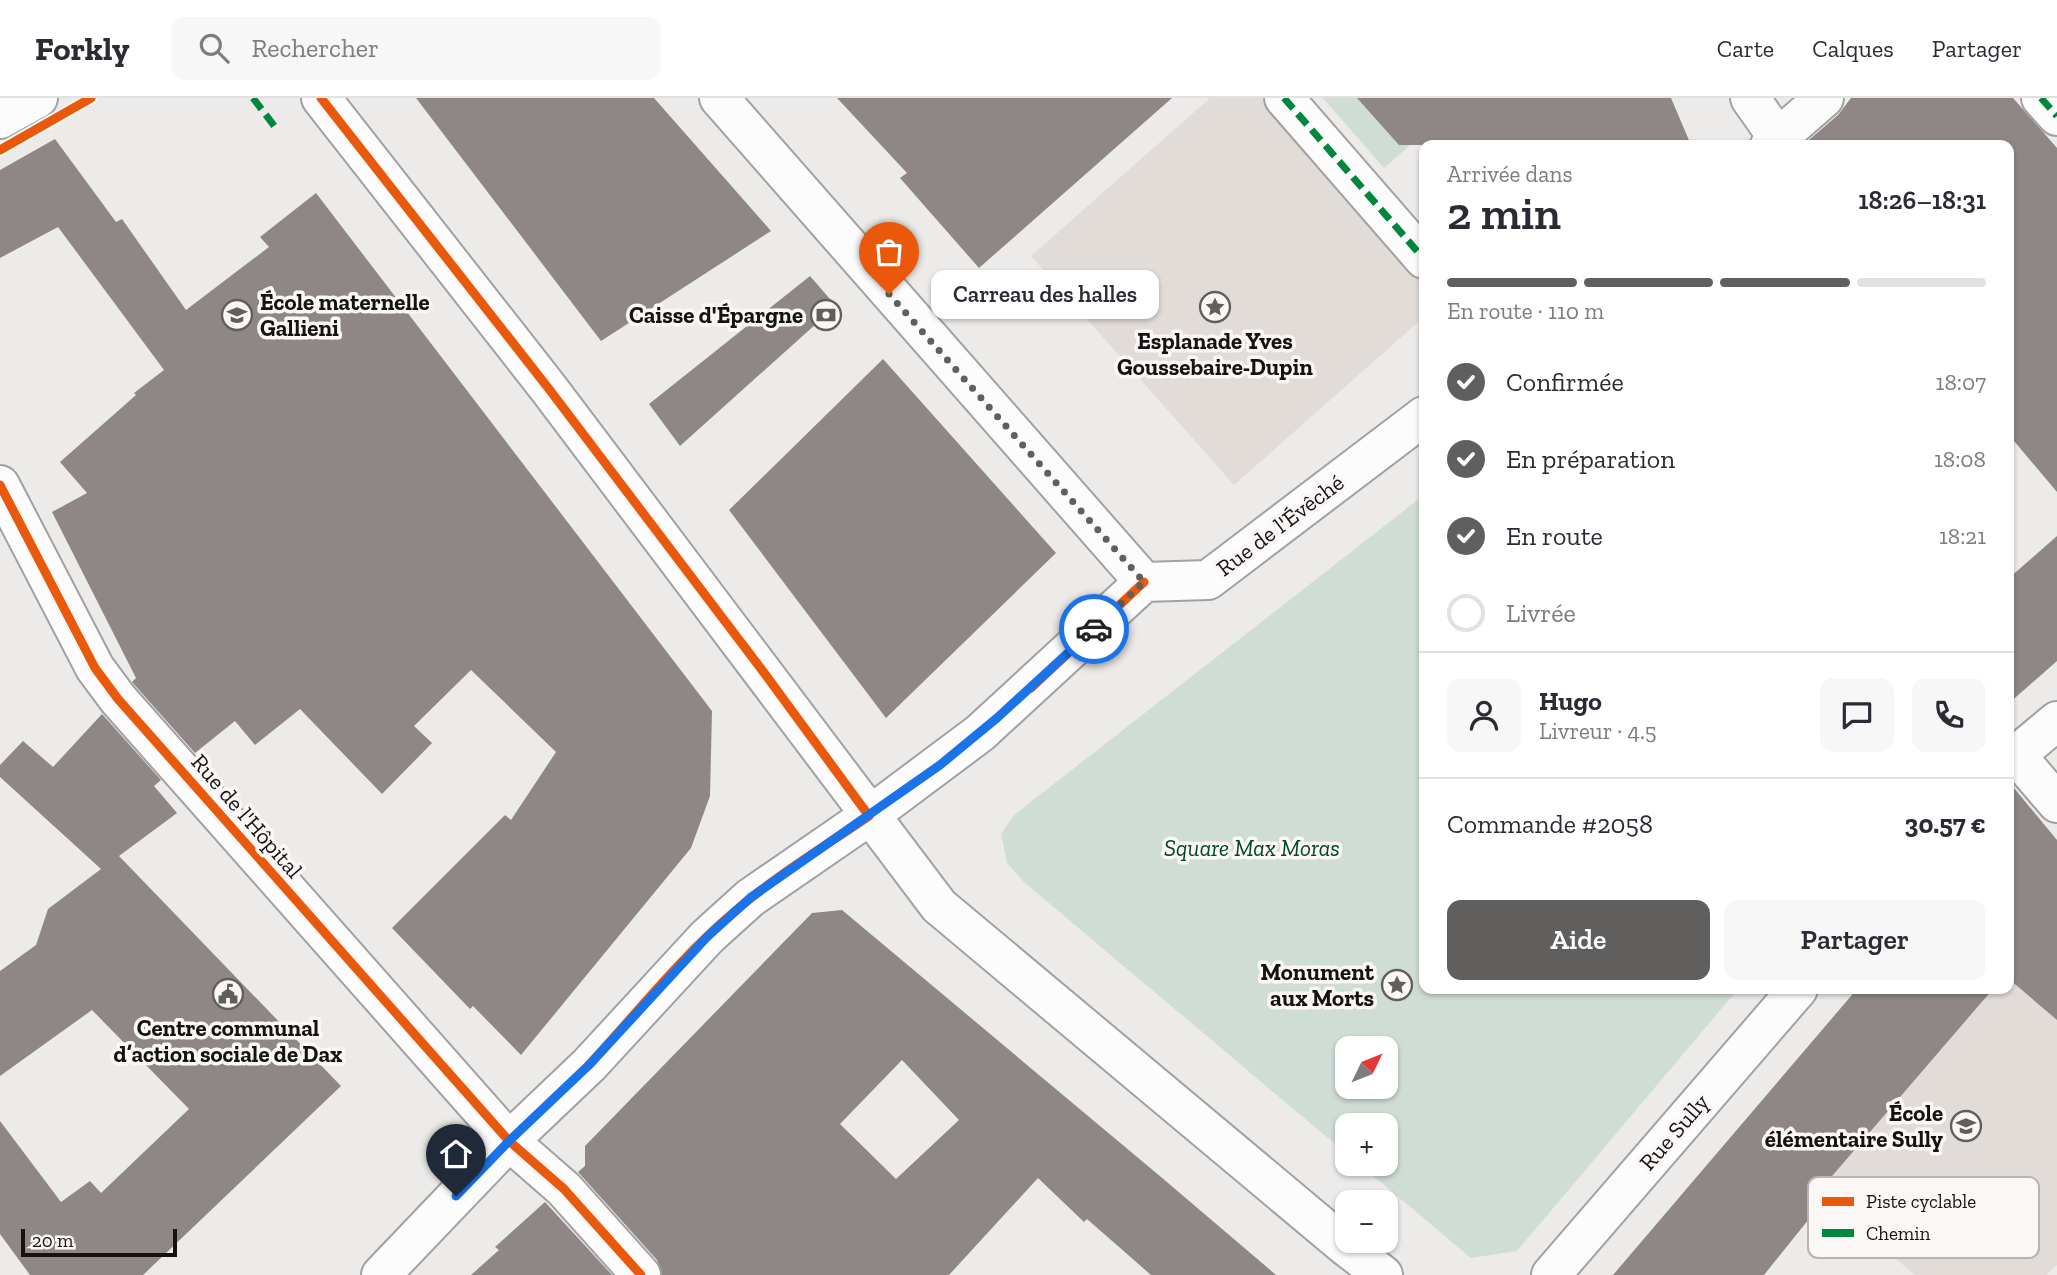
<!DOCTYPE html>
<html lang="fr">
<meta charset="utf-8">
<style>
:root{--surface:#fff;--page:#f7f7f7;--text:#2b2b33;--muted:#7c7c81;--line:#e1e1e2;--accent:#605f5e}
body{margin:0;font-family:"Zilla Slab",serif;background:var(--page);color:var(--text);height:100vh;display:flex;flex-direction:column;font-size:26px;white-space:nowrap}
*{box-sizing:border-box;margin:0}
p{font-size:23px;color:var(--muted)}
.icon{flex:none;width:38px;height:38px;fill:none;stroke:currentColor;stroke-width:2;stroke-linecap:round;stroke-linejoin:round}
.map{position:relative;flex:1;overflow:hidden}
.details{position:absolute;left:1419px;top:42px;width:595px;height:854px;display:flex;flex-direction:column;background:var(--surface);border-radius:14px;box-shadow:0 2px 5px #0004}
.details>*{flex:none}
.needle{width:46px;rotate:47deg}
.fabs{position:absolute;left:1335px;top:938px;display:grid;gap:14px}
.fabs a{display:grid;place-items:center;width:63px;height:63px;border-radius:14px;background:var(--surface);box-shadow:0 2px 5px #0004;font-size:35px}
.scale{position:absolute;left:21px;bottom:18px;width:156px;box-sizing:border-box;padding-left:7px;border:4px solid #141312;border-top:0;font-size:19px;line-height:24px;white-space:nowrap;color:#141312;-webkit-text-stroke:5px #fbf7f6;paint-order:stroke}
.pin{position:absolute;display:grid;place-items:center;width:60px;height:60px;color:#fff;margin:-72px -30px;border-radius:50% 50% 50% 0;rotate:-45deg;box-shadow:0 0 7px #0007}
.pin .icon{rotate:45deg}
.courier{position:absolute;display:grid;place-items:center;width:70px;height:70px;margin:-35px;border:5px solid #1a73e8;border-radius:50%;background:#fff;color:#222;box-shadow:0 2px 9px #0007}
.bubble{position:absolute;height:49px;border-radius:14px;background:var(--surface);box-shadow:0 2px 5px #0004;font-size:23px;font-weight:600;line-height:49px;text-align:center}
.summary em{font-style:normal;font-weight:600}
.summary div{display:flex;flex-direction:column-reverse}
.summary{display:flex;align-items:center;justify-content:space-between;height:119px;padding:0 28px}
h1{font-size:46px;font-weight:600;line-height:52px}
.bar{display:grid;grid-template-columns:repeat(4,1fr);gap:10px 7px;align-content:center;height:84px;padding:0 28px}
.bar i{height:9px;border-radius:5px;background:var(--line)}
.bar .on{background:var(--accent)}
.bar p{grid-column:span 4}
.line{display:flex;align-items:center;gap:18px;padding:0 28px;border-top:2px solid var(--line)}
.line div{flex:1}
.round{display:grid;place-items:center;flex:none;width:74px;height:74px;border-radius:14px;background:var(--page)}
ol{padding:0 28px;list-style:none}
li{display:flex;align-items:center;gap:21px;height:77px}
li p{margin-inline-start:auto}
li .icon{padding:7px;border-radius:50%;background:var(--accent);color:#fff;stroke-width:4}
li:last-child{color:var(--muted)}
li i{width:38px;height:38px;border:4px solid var(--line);border-radius:50%}
.action{display:flex;gap:14px;margin-top:auto;padding:14px 28px}
.action a{flex:1;height:80px;border-radius:14px;background:var(--accent);color:#fff;font-size:28px;font-weight:600;line-height:80px;text-align:center}
.action a+a{background:var(--page);color:var(--text)}
header{display:flex;align-items:center;gap:42px;box-sizing:border-box;height:98px;padding:0 35px;background:var(--surface);border-bottom:2px solid var(--line)}
header strong{font-size:33px}
nav{display:flex;gap:38px;margin-inline-start:auto;font-size:24px}
.search{width:490px;height:63px;background:var(--page);display:flex;align-items:center;gap:18px;box-sizing:border-box;padding:0 24px;border-radius:14px;color:var(--muted);font-size:26px}
.map>svg:first-child{display:block}
.built{fill:#e2dcd9}
.green{fill:#cfddd5;fill-rule:evenodd}
.building{fill:#8e8786;fill-rule:evenodd}
.lines{fill:none;stroke-linecap:round;stroke-linejoin:round}
.street-casing{stroke:#a2a1a0;stroke-width:42}
.secondary-casing{stroke:#a2a1a0;stroke-width:42}
.street{stroke:#fcfcfc;stroke-width:38}
.secondary{stroke:#fcfcfc;stroke-width:38}
.quiet{stroke:#00873e;stroke-width:7;stroke-dasharray:14 7;stroke-linecap:butt}
.cycleway-casing{stroke:#fbf7f6;stroke-width:13}
.cycleway{stroke:#e8590c;stroke-width:9}
.done{stroke:#605f5e;stroke-width:7;stroke-dasharray:0 12.6}
.route{stroke:#1a73e8;stroke-width:9}
.labels{text-anchor:middle;stroke-width:7;stroke-linejoin:round;paint-order:stroke}
.poi-label{font-size:23px;font-weight:bold;fill:#141312;stroke:#fbf7f6;text-anchor:end}
.street-label{font-size:23px;fill:#141312;stroke:#fbf7f6}
.park-label{font-size:23px;font-style:italic;fill:#00462d;stroke:#fbf7f6}
.key{fill:#fbf7f6;stroke:#b6b3b2;stroke-width:2}
.key-label{font-size:19px;fill:#141312}
</style>
<header>
<strong>Forkly</strong>
<div class="search"><svg class="icon" aria-label="search" viewBox="0 0 24 24"><circle cx="10" cy="10" r="6"/><path d="M15 15l6 6"/></svg>Rechercher</div>
<nav><a>Carte</a><a>Calques</a><a>Partager</a></nav>
</header>
<div class="map">
<svg width="2057" height="1177" viewBox="0 0 2057 1177">
<rect width="100%" height="100%" fill="#ecebea"/>
<path class="built" d="M1210 0H1265L1424 180V219L1234 387 1031 158Z
M2057 818V1167L2046 1177H1915L1818 1095 1993 891H2009V872Z"/>
<path class="green" d="M1323 0H1357L1388 34 1394 30 1409 48 1384 70Z
M1424 397V891H1738L1517 1153 1471 1160 1359 1066H1386V1027H1348L1347 1056 1025 785 1007 765 1001 736 1014 717ZM1348 950H1386V989H1348Z"/>
<path class="building" d="M416 0H654L771 133 601 243Z
M837 0H1172L979 170 900 80 907 75Z
M1357 0H1671L1691 47H1399Z
M1851 0H2013L2057 50V394L2009 337V47H1803L1838 17Z
M55 41 116 124 122 121 186 212 269 149 260 139 316 95 712 613 710 698 691 750 521 957 473 908 470 911 392 830 505 717 511 722 556 654 471 572 414 628 432 645 382 696 300 611 255 647 235 623 195 655 132 584 136 580 52 414 87 395 60 364 136 297 134 295 164 272 58 129 0 160V72Z
M810 178 836 208 680 348 649 306Z
M883 261 1056 455 886 620 729 412Z
M2057 438V563L2009 605V480Z
M102 616 161 682 154 688 177 715 119 758 341 988 143 1177H30L0 1136V1023L61 1104 90 1083 101 1095 189 1011 92 912 0 978V873L36 847 48 811 101 771 0 679V667L23 643 53 669Z
M2009 684 2057 742V922L2009 881Z
M842 812 1161 1079 1276 1177H1151L1087 1121 1084 1124 1038 1080 949 1177H662L657 1162 578 1074 585 1068V1048L812 815ZM902 962 959 1022 896 1081 840 1026Z
M1857 891H1993L1827 1084 1834 1090 1764 1177H1613Z
M545 1104 612 1177H471L499 1152 495 1149Z"/>
<g class="lines">
<g class="street-casing">
<path id="street" d="M719 0 1144 484
M1284 0 1424 161
M1750 0 1778 40
M2041 0 2057 18
M0 21 38 0
M1770 47 1824 0
M0 387 95 570 118 601 509 1043 564 1091 641 1177
M2016 657 2057 705
M2009 663 2057 623
M869 718 980 635 1144 484 1208 482 1424 318
M1551 1177 1798 891"/>
</g>
<g class="secondary-casing">
<path id="secondary" d="M321 0 549 291 939 808 1344 1147 1383 1177
M381 1177 509 1043 589 967 707 839 750 800 869 718"/>
</g>
<use href="#street" class="street"/>
<use href="#secondary" class="secondary"/>
<path class="quiet" d="M253 0 275 29
M1284 0 1424 161
M2041 0 2057 18"/>
<g class="cycleway-casing">
<path id="cycleway" d="M321 0 549 291 765 576 869 718C824 749 775 778 733 815 680 860 636 916 589 967
M0 52 91 0
M0 387 95 570 118 601 509 1043 564 1091 641 1177
M1031 590 1144 484"/>
</g>
<use href="#cycleway" class="cycleway"/>
</g>
<g class="lines">
<path class="done" d="M889 196 1144 484 1094 531"/>
<path class="route" d="M456 1098 509 1043 589 967 707 839 750 800 940 667 997 620 1094 531"/>
</g>
<defs>
<g id="sight-ring" transform="scale(1.575)"><circle r="9.5" fill="#fbf7f6" stroke="#605f5e" stroke-width="1.5"/><path d="M0-6L1.8-2.2L6-1.7L2.9 1.2L3.7 5.4L0 3.3L-3.7 5.4L-2.9 1.2L-6-1.7L-1.8-2.2Z" fill="#605f5e"/></g>
<g id="school-ring" transform="scale(1.575)"><circle r="9.5" fill="#fbf7f6" stroke="#605f5e" stroke-width="1.5"/><path d="M0-5L7-2L0 1L-7-2ZM-4 1L0 2.5L4 1V4Q0 6-4 4Z" fill="#605f5e"/></g>
<g id="bank-ring" transform="scale(1.575)"><circle r="9.5" fill="#fbf7f6" stroke="#605f5e" stroke-width="1.5"/><path d="M-6-4H6V4H-6ZM0-2.3a2.3 2.3 0 1 0 0 4.6a2.3 2.3 0 1 0 0-4.6Z" fill="#605f5e"/></g>
<g id="civic-ring" transform="scale(1.575)"><circle r="9.5" fill="#fbf7f6" stroke="#605f5e" stroke-width="1.5"/><path d="M-.6-6.5H3V-4.5H.6V-3L4-1V1h2V6H-6V1h2V-1L-.6-3ZM-1.2 2.5V6h2.4V2.5Z" fill="#605f5e"/></g>
</defs>
<g fill-rule="evenodd">
<use href="#sight-ring" x="1215" y="209"/>
<use href="#school-ring" x="237" y="217"/>
<use href="#bank-ring" x="826" y="217"/>
<use href="#sight-ring" x="1397" y="887"/>
<use href="#civic-ring" x="228" y="896"/>
<use href="#school-ring" x="1966" y="1028"/>
</g>
<g class="labels">
<g class="poi-label">
<text x="260" y="212" text-anchor="start">École maternelle<tspan x="260" dy="26">Gallieni</tspan></text>
<text x="803" y="225">Caisse d'Épargne</text>
<text x="1215" y="251" text-anchor="middle">Esplanade Yves<tspan x="1215" dy="26">Goussebaire-Dupin</tspan></text>
<text x="1374" y="882">Monument<tspan x="1374" dy="26">aux Morts</tspan></text>
<text x="228" y="938" text-anchor="middle">Centre communal<tspan x="228" dy="26">d’action sociale de Dax</tspan></text>
<text x="1943" y="1023">École<tspan x="1943" dy="26">élémentaire Sully</tspan></text>
</g>
<g class="street-label">
<text transform="translate(1280 427) rotate(-37)" y="8">Rue de l'Évêché</text>
<text transform="translate(247 718) rotate(49)" y="8">Rue de l'Hôpital</text>
<text transform="translate(1674 1034) rotate(-49)" y="8">Rue Sully</text>
</g>
<g class="park-label">
<text x="1252" y="758">Square Max Moras</text>
</g>
</g>
<rect x="1808" y="1079" width="231" height="81" rx="10" class="key"/>
<rect x="1822" y="1099" width="32" height="9" fill="#e8590c"/>
<rect x="1822" y="1131" width="32" height="8" fill="#00873e"/>
<g class="key-label">
<text x="1866" y="1110">Piste cyclable</text>
<text x="1866" y="1142">Chemin</text>
</g>
</svg>
<div class="fabs">
<a><svg class="needle" viewBox="-14 -14 28 28"><path d="M0-13l5 13h-10z" fill="#e53935"/><path d="M0 13l5-13h-10z" fill="#7c7c81"/></svg></a>
<a>+</a>
<a>−</a>
</div>
<div class="scale">20 m</div>
<div class="pin" style="left:889px;top:196px;background:#ea580c"><svg class="icon" aria-label="bag" viewBox="0 0 24 24"><path d="M5 8h14l-1 12H6zM9 8a3 3 0 0 1 6 0"/></svg></div>
<div class="pin" style="left:456px;top:1098px;background:#1f2937"><svg class="icon" aria-label="home" viewBox="0 0 24 24"><path d="M3 11l9-7 9 7M6 9v11h12V9"/></svg></div>
<div class="courier" style="left:1094px;top:531px"><svg class="icon" aria-label="car" viewBox="0 0 24 24"><path d="M5 17H2v-5l4-1 3-4h7l3 4 3 1v5h-3M9 17h6M6 11h13"/><circle cx="7" cy="17" r="2"/><circle cx="17" cy="17" r="2"/></svg></div>
<div class="bubble" style="left:931px;top:172px;width:228px">Carreau des halles</div>
<section class="details">
<div class="summary"><div><h1>2 min</h1><p>Arrivée dans</p></div><em>18:26–18:31</em></div>
<div class="bar"><i class="on"></i><i class="on"></i><i class="on"></i><i></i><p>En route · 110 m</p></div>
<ol>
<li><svg class="icon" aria-label="check" viewBox="0 0 24 24"><path d="M5 12l5 5 9-10"/></svg>Confirmée<p>18:07</p></li>
<li><svg class="icon" aria-label="check" viewBox="0 0 24 24"><path d="M5 12l5 5 9-10"/></svg>En préparation<p>18:08</p></li>
<li><svg class="icon" aria-label="check" viewBox="0 0 24 24"><path d="M5 12l5 5 9-10"/></svg>En route<p>18:21</p></li>
<li><i></i>Livrée</li>
</ol>
<div class="line" style="height:126px"><a class="round"><svg class="icon" aria-label="person" viewBox="0 0 24 24"><circle cx="12" cy="8" r="4"/><path d="M4 21q1-7 8-7t8 7"/></svg></a><div><b>Hugo</b><p>Livreur · 4.5</p></div><a class="round"><svg class="icon" aria-label="chat" viewBox="0 0 24 24"><path d="M4 5h16v11H9l-5 4z"/></svg></a><a class="round"><svg class="icon" aria-label="phone" viewBox="0 0 24 24"><path d="M5 4h4l2 5-3 2q2 4 5 5l2-3 5 2v4C11 20 4 13 5 4z"/></svg></a></div>
<div class="line" style="height:91px"><div>Commande #2058</div><b>30.57 €</b></div>
<div class="action"><a>Aide</a><a>Partager</a></div>
</section>
</div>
